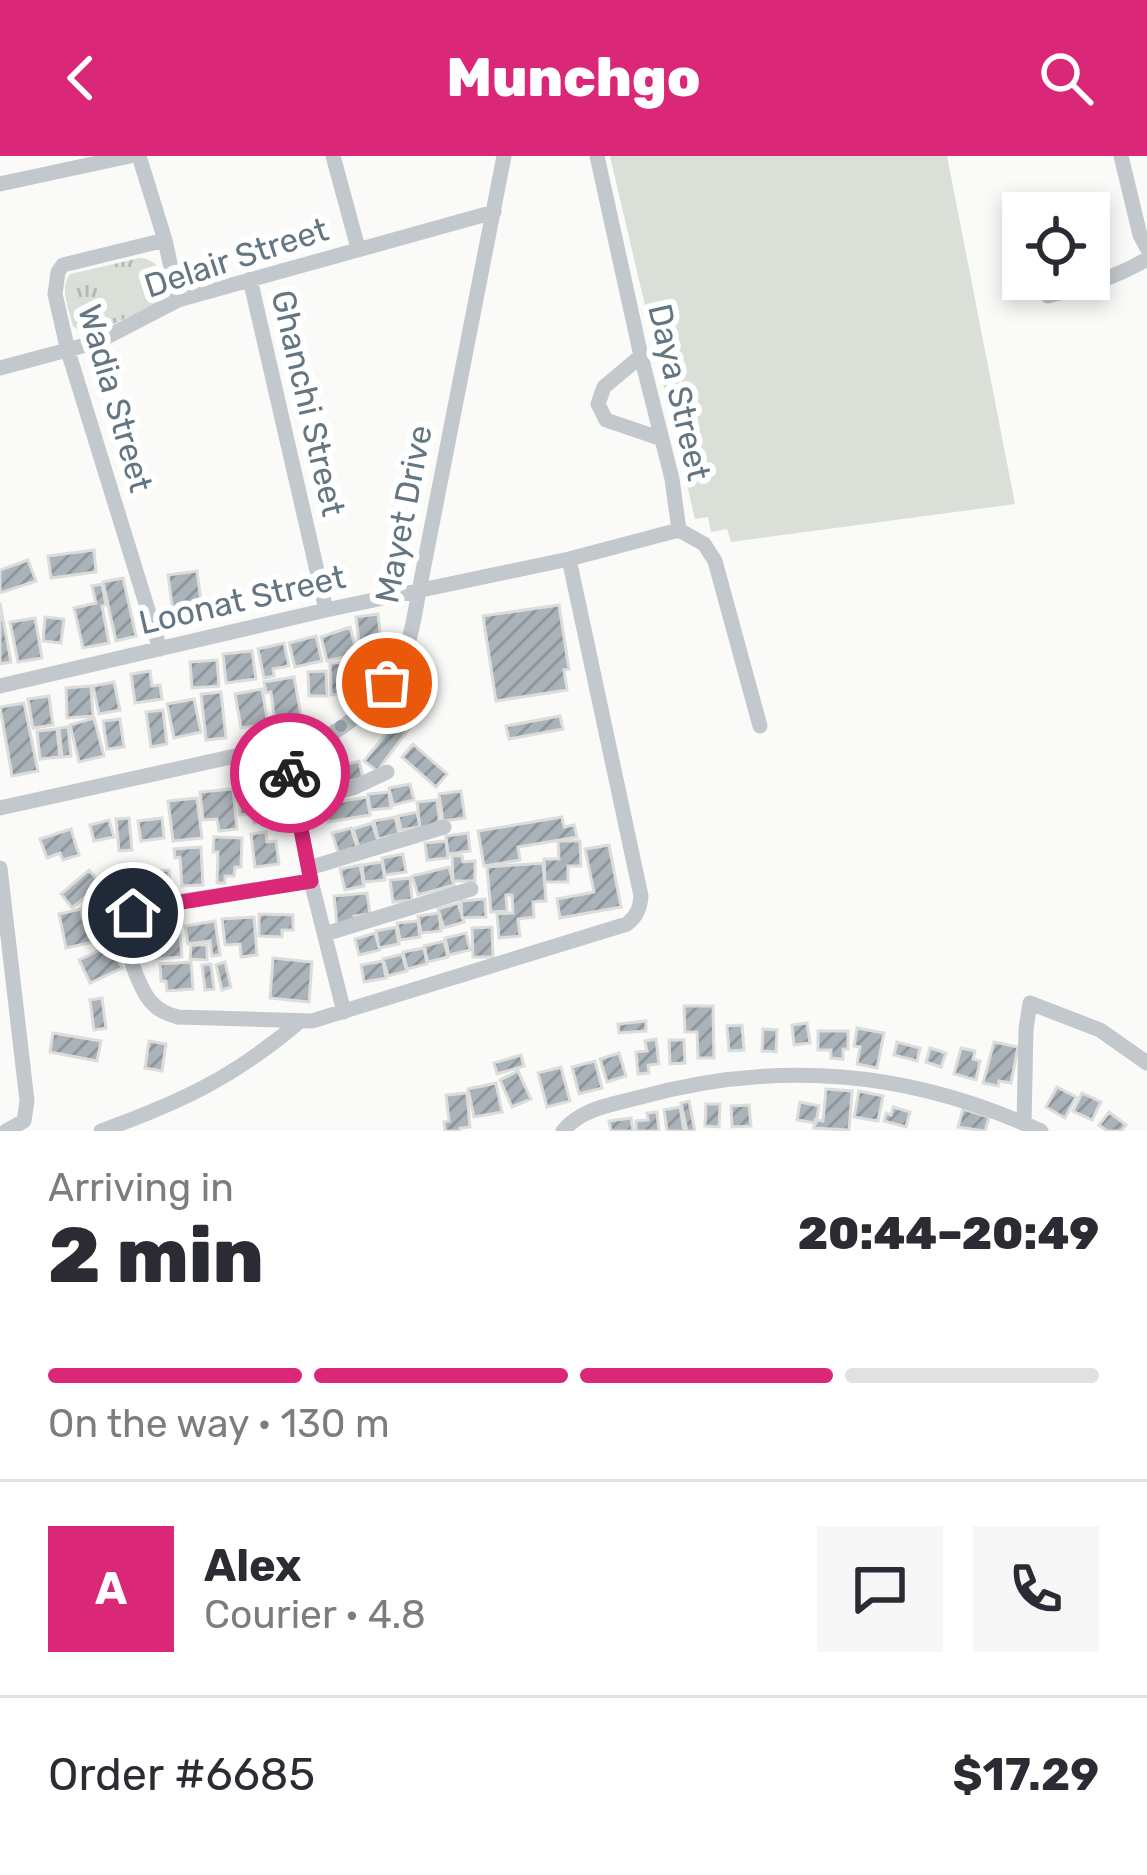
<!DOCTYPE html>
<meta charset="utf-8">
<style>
:root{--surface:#fff;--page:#f7f7f7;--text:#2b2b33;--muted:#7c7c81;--line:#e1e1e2;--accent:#db2777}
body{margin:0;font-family:Rubik,sans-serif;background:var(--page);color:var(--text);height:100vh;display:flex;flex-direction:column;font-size:45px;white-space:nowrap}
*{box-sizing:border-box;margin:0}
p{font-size:39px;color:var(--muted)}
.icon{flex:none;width:66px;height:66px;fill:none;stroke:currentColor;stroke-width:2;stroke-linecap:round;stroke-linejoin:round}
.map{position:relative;height:975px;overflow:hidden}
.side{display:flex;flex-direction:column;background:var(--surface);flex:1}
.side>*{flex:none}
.tools{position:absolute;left:1002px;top:36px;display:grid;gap:24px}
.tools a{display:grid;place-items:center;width:108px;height:108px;border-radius:0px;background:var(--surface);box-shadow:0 6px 18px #0003;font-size:60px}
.pin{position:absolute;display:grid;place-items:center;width:102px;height:102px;color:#fff;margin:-51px;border:6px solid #fff;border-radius:50%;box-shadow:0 3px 12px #0007}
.courier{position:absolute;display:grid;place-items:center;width:120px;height:120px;margin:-60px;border:9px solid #db2777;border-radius:50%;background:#fff;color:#222;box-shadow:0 3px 15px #0007}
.headline em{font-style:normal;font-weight:800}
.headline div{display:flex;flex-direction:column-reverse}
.headline{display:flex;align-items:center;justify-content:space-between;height:204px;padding:0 48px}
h1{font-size:78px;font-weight:800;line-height:90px}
.bar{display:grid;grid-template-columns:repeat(4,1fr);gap:18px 12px;align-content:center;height:144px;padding:0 48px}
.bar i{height:15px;border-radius:9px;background:var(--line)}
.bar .active{background:var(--accent)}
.bar p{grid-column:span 4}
.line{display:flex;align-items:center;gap:30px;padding:0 48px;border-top:3px solid var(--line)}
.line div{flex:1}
.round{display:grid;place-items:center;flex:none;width:126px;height:126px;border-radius:0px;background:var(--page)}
header{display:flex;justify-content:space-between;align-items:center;height:156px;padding:0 48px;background:var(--accent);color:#fff;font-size:54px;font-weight:800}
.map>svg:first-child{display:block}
.park{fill:url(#park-tufts)}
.pitch{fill:#dadfd7}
.building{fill:url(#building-hatch);stroke:#dcdcda;stroke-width:3}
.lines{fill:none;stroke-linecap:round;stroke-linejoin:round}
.minor{stroke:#c3c8cc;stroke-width:15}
.done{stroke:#99a4ac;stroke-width:12;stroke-dasharray:0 21.6}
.route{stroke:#db2777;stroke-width:15}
.labels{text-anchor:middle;stroke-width:12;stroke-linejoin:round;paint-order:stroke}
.street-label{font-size:33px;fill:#657683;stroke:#fff}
</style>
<header><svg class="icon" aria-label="back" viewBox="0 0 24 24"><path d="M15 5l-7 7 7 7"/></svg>Munchgo<svg class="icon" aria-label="search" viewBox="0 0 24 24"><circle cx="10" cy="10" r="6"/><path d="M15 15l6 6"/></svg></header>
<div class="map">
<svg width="1147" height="975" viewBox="0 0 1147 975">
<defs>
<pattern id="park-tufts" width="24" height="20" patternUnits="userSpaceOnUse" patternTransform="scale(3)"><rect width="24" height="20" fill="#dadfd7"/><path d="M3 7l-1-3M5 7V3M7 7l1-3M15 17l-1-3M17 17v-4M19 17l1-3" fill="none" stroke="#b4b9b4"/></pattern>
<pattern id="building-hatch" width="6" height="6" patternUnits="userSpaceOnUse" patternTransform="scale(3)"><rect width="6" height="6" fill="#aab3b9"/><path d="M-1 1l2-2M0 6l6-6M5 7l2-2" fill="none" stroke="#8e969c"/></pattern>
</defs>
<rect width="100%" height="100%" fill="#fafaf8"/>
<path class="park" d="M140 102C159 103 162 119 167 134L160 146 90 179 82 178 73 170C69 154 59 132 70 118Z"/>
<path class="pitch" d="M610 0H947L1015 348 731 386 727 373 711 376 708 361 695 363Z"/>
<path class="building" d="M94 394 96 416 51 422 48 400Z
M28 404 36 425 0 437V414Z
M197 415 204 467 175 471 168 419Z
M123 422 136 480 116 485 103 426Z
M102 428 106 449 102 450 109 487 83 492 74 452 96 447 92 430Z
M239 435 245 457 226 462 220 440Z
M0 447 11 506 0 508Z
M559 449 569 513 564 514 567 534 496 545 483 460Z
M378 458 383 500 361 503 356 461Z
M45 461 64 463 61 487 43 485Z
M35 462 42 502 18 506 10 466Z
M350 471 357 498 327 505 321 481Z
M316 480 322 505 295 511 289 487Z
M284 487 289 510 273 513 274 520 264 522 258 493Z
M252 495 256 523 226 527 223 498Z
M217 504 219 530 192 532 190 506Z
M358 506V527H345V538L331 539 330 507Z
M150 515 152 530 160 529 162 543 135 547 131 518Z
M326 515 327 540H309L308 516Z
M294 521 303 570 276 575 271 536 266 537 264 526Z
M114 526 120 554 99 558 93 530Z
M91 530 93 560 67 562 66 532Z
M262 533 268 568 241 572 235 538Z
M221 536 226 582 206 584 201 538Z
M49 540 53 569 33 572 28 543Z
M194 543 201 576 174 582 167 548Z
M24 547 38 615 12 620 0 551Z
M163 554 167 588 151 591 146 556Z
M400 560 412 569 377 615 364 605Z
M560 560 563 573 509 583 506 570Z
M94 562 104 600 79 606 70 569Z
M120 563 124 591 107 593 103 565Z
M68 571 71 600 62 601 59 572Z
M57 573 60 601 40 603 37 575Z
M413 588 447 618 436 631 402 601Z
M339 603 341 610 359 605 363 622 320 632 319 627 308 629 304 612Z
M270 626 275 665 254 667 253 657 240 659 236 630Z
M410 628 414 644 393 649 389 632Z
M233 633 237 673 219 675 217 663 203 664 200 636Z
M461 635 465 662 443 665 439 638Z
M389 636 391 652 370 654 368 638Z
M367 641 370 659 328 666 325 648Z
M197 642 202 682 173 685 168 645Z
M437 644 440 670 420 672 417 646Z
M417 656 420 671 401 674 398 660Z
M395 661 399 678 378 683 374 665Z
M562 661 564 671 574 669 577 681 518 691 520 704 484 710 478 675Z
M129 662 132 694 119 695 116 663Z
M162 662 164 682 141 685 138 665Z
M109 664 114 681 94 685 90 669Z
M372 667 378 685 359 691 353 673Z
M351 672 357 691 338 697 332 677Z
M71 673 79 699 63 704 60 697 47 702 40 683Z
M266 676 267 686 276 685 279 708 255 711 251 678Z
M468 677 470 695 448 698 446 680Z
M214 681 242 682 241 711H235L234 720H225V727H217L218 696H213Z
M446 685 448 702 427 704 425 687Z
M558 685H580L581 710H568V726H545L544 703H559Z
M609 689 621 751 560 762 557 743 594 736 585 693Z
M201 691 203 729 182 730 180 701 175 702 174 693Z
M403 698 406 716 385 719 382 702Z
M452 700H462L463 706 475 705V725H453Z
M382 706 385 724 364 726 362 709Z
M543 707 546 745 533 746 534 761 518 763 520 780 499 782 497 758 513 757 512 739H506L507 755 491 756 487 711Z
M360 709 364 730 345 734 340 713Z
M449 711 454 729 418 739 412 720Z
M118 713 131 732 113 744 99 725Z
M89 714 101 728 72 752 61 738Z
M169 714 170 732 141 734 140 716Z
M410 722 412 744 393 746 390 724Z
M367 737 370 758 354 760 355 767 337 769 334 740Z
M485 743 486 761 462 762 461 745Z
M458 747 464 766 444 772 438 753Z
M81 753 83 764 107 760 112 782 66 792 59 758Z
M439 757 441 775 421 777 418 760Z
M259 758 293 759V774H282V781L259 780Z
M254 761 257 799 241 801 240 788 225 789 222 763Z
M215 765 220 799 212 800 210 785 188 788 185 770Z
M418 765 420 781 400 784 397 767Z
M179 767 182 801 156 803 154 782 144 783 143 771Z
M396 771 399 788 379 792 376 775Z
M492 771 493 801H473L472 772Z
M375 777 380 794 359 799 355 783Z
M466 777 470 794 449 799 445 782Z
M444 785 448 801 428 806 424 790Z
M111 789 122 812 90 827 79 804Z
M191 789H207V804L190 803Z
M424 792 427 808 407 813 403 796Z
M402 798 407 815 388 820 383 803Z
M273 802 312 806 309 846 270 842Z
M383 805 386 822 364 826 361 809Z
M191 806 193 833 167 835 166 825H161L160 808Z
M225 806 231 831 222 834 216 809Z
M211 808 214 833 205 834 202 809Z
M102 842 106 872 94 874 90 844Z
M684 850H713L714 902H698L697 876H685Z
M646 865V875L619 877 618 868Z
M807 867 810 887 794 889 792 869Z
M742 869 744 894 729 895 727 870Z
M857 872 884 877 877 912 857 908 860 891 854 890Z
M763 873 777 874 776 896 762 895Z
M818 875H848V893H843V903L831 902V894H818Z
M53 877 101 885 97 905 50 896Z
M656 883 659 908 648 909 649 917 638 918 636 896 647 895 645 885Z
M669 884H684L685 907 670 908Z
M149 885 166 888 162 915 145 912Z
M897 886 920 892 917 905 894 899Z
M994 886 1018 891 1011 927 999 925 998 930 983 927Z
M930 892 946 897 941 911 926 906Z
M961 892 975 895 973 903 980 905 976 924 954 918Z
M619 897 626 920 607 926 600 903Z
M521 899 524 910 497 918 494 907Z
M595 905 602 932 579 938 572 911Z
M561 911 570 945 547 951 538 917Z
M518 915 531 943 512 951 500 924Z
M496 927 502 956 474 961 468 933Z
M1057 931 1076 941 1065 962 1046 951Z
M826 933 852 935 849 974 814 972 815 964 823 965Z
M859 935 883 940 878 965 854 961Z
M467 937 470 971 460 972V975H445L444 966 449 965 446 939Z
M1082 937 1101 946 1092 964 1073 955Z
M689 945 695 975H687L681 947Z
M800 946 819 950 816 967 797 964Z
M706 948H720L719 971 705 970Z
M749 949 751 970 732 971 731 950Z
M680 951 684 975H667L664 954Z
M893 951 910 956 906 971 884 965 886 957 891 959Z
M963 953 989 961 985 975 958 971Z
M657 956 659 975H636V965L648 964 647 957Z
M1109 956 1126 969 1121 975H1107L1099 969Z
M631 962 633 975H611L609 965Z"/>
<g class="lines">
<path class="minor" d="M139 0 165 84 178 144
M333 0 358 92
M597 0 641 200 672 323 679 374
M1121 0 1140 79 1147 92
M0 28 130 0
M250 123 326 454
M1048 140C1083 131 1115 122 1147 103
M641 200 604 231 598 248 606 264 662 283
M0 212 97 186 178 144 494 56
M679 374 704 388 715 405 760 570
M160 493 68 195 55 138 58 116 63 109 165 84
M0 530 326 454 569 403 679 374
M285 591 311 725 344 856
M296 646 353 632 387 616
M0 652 326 580C354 568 393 528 404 499 412 479 415 456 419 435L504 0
M0 712 27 945 24 965 6 975
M309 712 444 671
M311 725 145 751C138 754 133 755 129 762 118 778 139 834 152 847 159 855 168 858 178 861L312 865 627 768C637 760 640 752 641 740L569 403
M325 778 471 733
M1024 967 1026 873 1030 847 1100 874 1147 907
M101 975C181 946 233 922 299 866
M563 975C581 953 610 949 637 942 777 903 909 914 1041 975"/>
</g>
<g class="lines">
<path class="done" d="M290 617 285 591C341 577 348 568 387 527"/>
<path class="route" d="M133 757 145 752 311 725 290 617"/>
</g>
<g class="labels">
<g class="street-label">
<text transform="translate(236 101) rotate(-18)" y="12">Delair Street</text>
<text transform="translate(680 236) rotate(77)" y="12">Daya Street</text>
<text transform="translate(116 242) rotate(74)" y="12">Wadia Street</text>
<text transform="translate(309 247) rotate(77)" y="12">Ghanchi Street</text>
<text transform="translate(403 358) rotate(-79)" y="12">Mayet Drive</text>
<text transform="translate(242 443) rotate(-13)" y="12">Loonat Street</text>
</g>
</g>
</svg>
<div class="tools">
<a><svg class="icon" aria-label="locate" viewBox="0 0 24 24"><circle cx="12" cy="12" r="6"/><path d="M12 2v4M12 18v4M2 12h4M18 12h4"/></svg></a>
</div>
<div class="pin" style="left:387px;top:527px;background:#ea580c"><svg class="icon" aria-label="bag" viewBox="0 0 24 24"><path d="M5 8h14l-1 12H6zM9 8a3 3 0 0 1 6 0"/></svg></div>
<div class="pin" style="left:133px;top:757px;background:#1f2937"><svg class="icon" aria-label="home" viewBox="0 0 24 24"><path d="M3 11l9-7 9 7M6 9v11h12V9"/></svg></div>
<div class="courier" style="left:290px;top:617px"><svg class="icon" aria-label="bike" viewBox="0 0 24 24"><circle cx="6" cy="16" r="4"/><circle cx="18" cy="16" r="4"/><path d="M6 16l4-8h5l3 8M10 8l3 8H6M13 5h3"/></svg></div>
</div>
<section class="side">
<div class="headline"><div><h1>2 min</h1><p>Arriving in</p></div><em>20:44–20:49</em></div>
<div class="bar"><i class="active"></i><i class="active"></i><i class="active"></i><i></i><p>On the way · 130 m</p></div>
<div class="line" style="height:216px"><b class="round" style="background:var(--accent);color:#fff">A</b><div><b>Alex</b><p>Courier · 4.8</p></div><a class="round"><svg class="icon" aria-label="chat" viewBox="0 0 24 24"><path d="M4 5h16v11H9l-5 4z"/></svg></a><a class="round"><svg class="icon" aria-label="phone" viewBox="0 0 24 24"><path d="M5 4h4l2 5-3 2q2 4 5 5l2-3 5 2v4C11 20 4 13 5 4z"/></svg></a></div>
<div class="line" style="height:156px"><div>Order #6685</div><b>$17.29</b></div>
</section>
